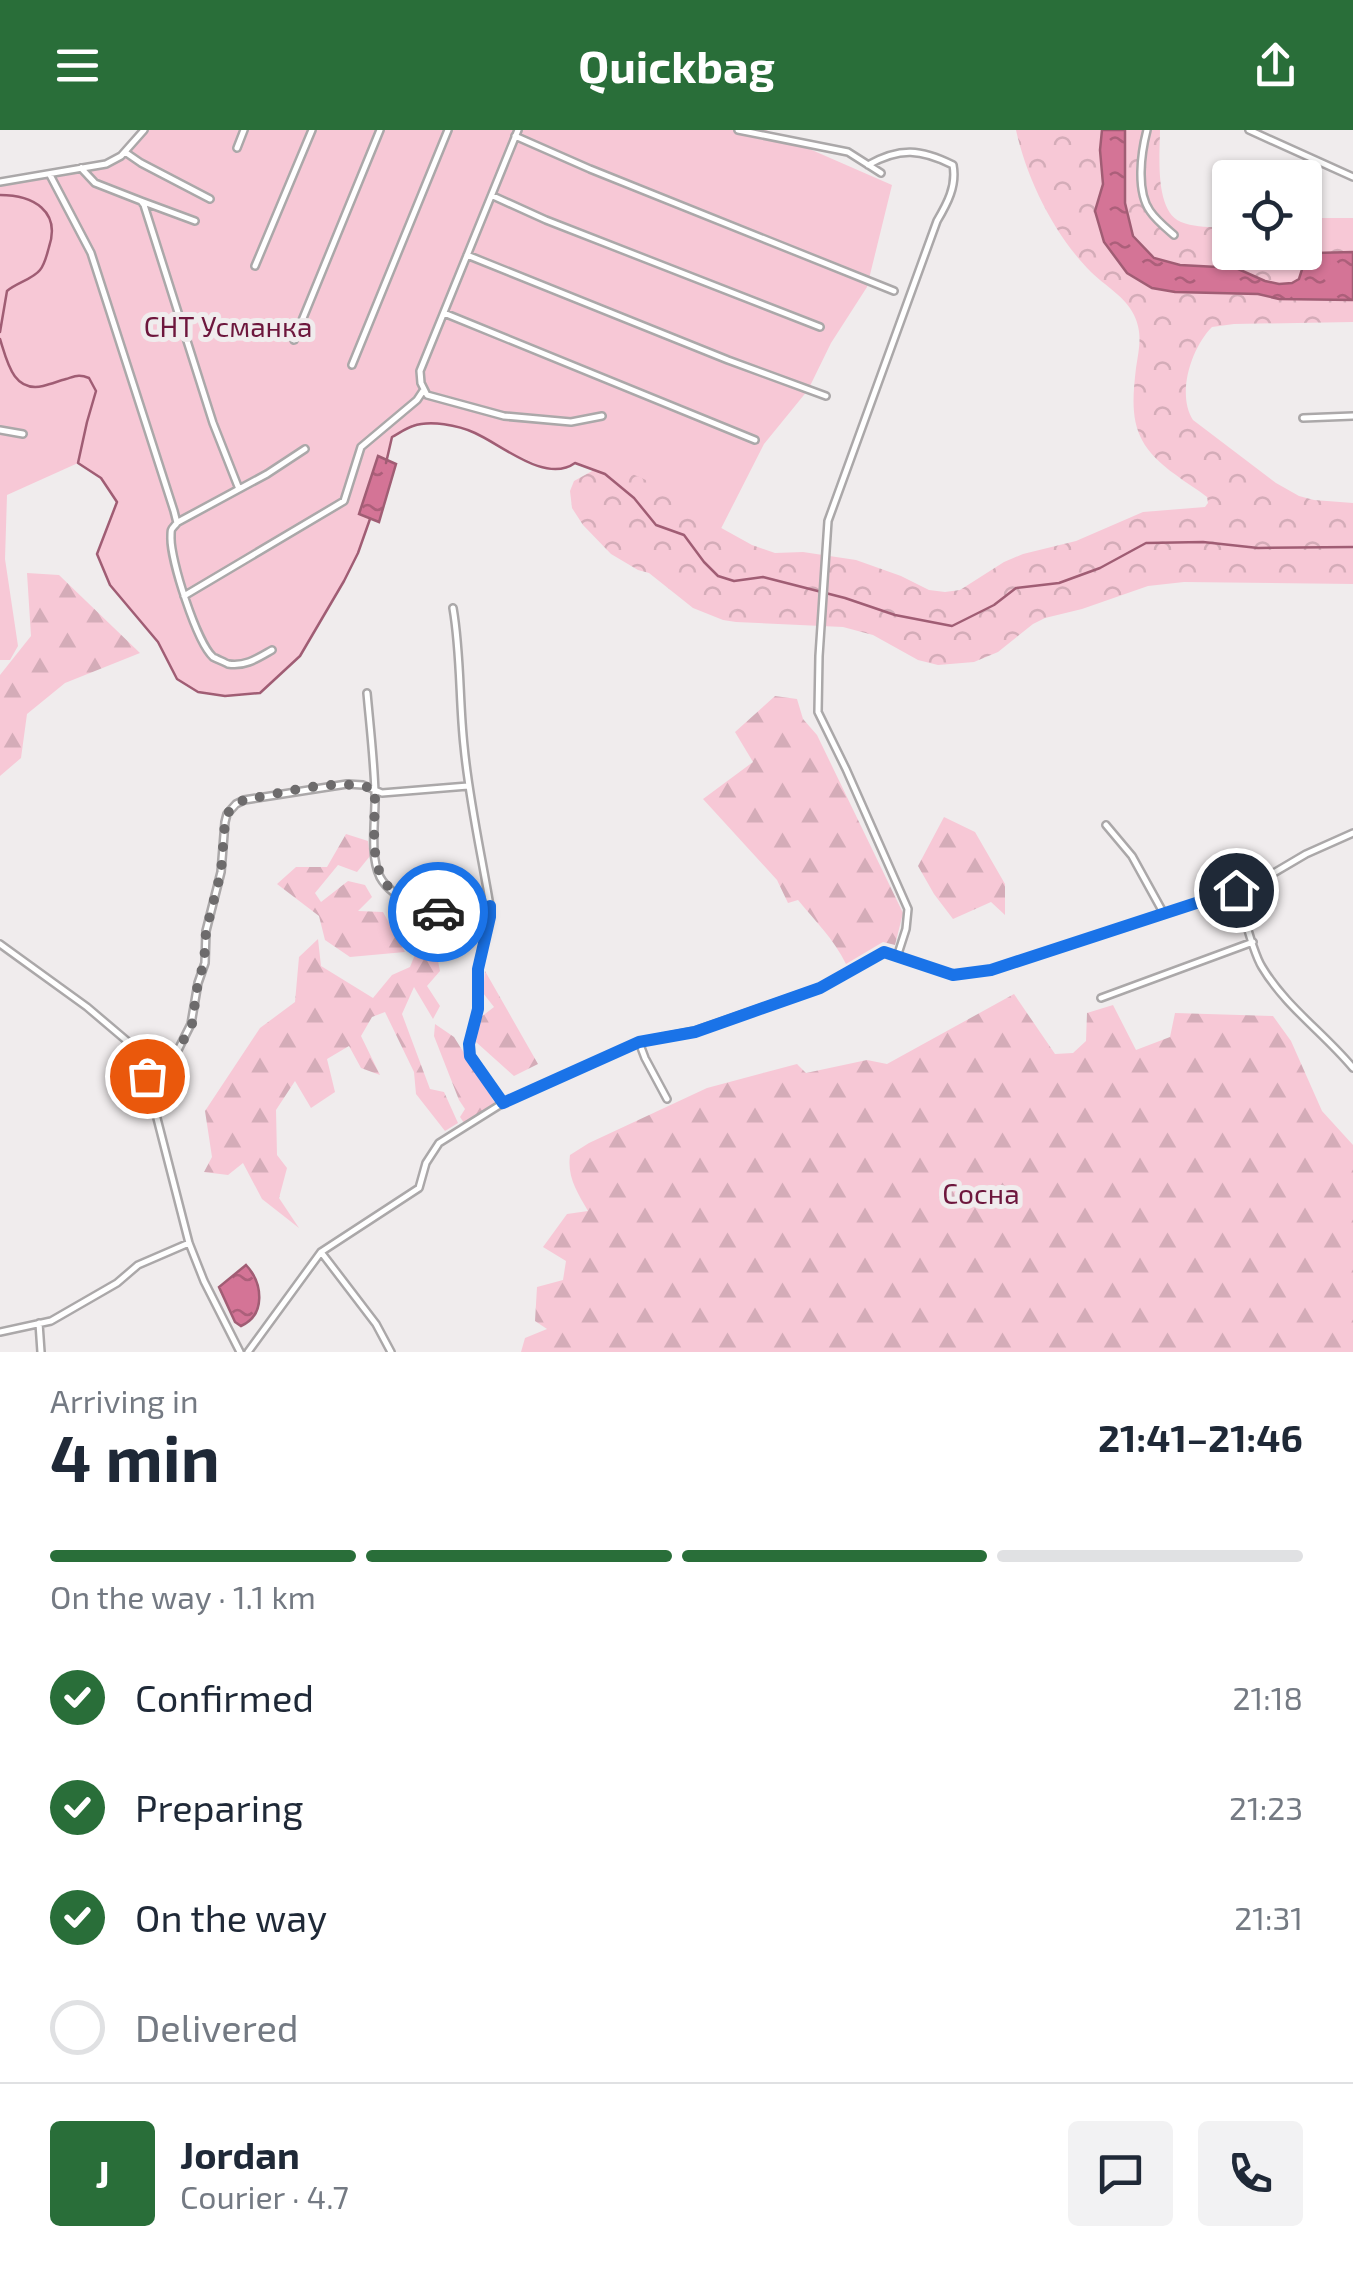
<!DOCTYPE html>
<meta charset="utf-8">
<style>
:root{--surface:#fff;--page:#f2f2f3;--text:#1f2937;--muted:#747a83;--line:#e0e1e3;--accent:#296e39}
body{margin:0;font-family:"Exo 2",sans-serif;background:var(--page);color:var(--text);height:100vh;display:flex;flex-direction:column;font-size:38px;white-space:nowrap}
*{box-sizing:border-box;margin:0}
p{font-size:32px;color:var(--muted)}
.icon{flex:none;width:55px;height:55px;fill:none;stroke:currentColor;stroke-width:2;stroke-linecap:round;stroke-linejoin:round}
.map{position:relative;height:1222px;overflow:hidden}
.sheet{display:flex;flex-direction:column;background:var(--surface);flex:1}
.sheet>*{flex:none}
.fabs{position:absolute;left:1212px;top:30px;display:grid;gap:20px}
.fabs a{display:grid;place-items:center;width:110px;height:110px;border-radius:10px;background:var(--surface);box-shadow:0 2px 8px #0004;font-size:50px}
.pin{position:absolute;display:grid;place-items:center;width:85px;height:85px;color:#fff;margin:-42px;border:5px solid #fff;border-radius:50%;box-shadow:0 2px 10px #0007}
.courier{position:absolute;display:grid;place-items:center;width:100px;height:100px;margin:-50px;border:8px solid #1a73e8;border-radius:50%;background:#fff;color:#222;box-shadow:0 2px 12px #0007}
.headline em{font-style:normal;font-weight:700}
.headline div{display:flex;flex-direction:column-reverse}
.headline{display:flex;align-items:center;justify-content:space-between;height:170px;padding:0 50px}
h1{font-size:65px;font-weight:700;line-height:75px}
.bar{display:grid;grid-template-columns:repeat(4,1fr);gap:15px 10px;align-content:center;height:120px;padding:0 50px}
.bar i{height:12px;border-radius:8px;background:var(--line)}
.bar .active{background:var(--accent)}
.bar p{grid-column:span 4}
.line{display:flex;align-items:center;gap:25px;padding:0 50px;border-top:2px solid var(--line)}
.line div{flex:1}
.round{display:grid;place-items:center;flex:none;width:105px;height:105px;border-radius:10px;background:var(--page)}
ol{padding:0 50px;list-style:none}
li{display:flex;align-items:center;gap:30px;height:110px}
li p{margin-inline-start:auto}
li .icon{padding:10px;border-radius:50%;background:var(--accent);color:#fff;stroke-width:4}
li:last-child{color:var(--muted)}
li i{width:55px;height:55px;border:5px solid var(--line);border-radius:50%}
header{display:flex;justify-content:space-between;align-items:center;height:130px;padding:0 50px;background:var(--accent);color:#fff;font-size:45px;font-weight:700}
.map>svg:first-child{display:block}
.green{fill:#f7c8d6}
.forest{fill:url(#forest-firs)}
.park{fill:url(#park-crowns)}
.water{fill:url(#water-ripples);stroke:#a05d74;stroke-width:2.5}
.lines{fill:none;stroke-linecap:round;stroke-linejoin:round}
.stream{stroke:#a05d74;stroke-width:2.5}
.minor-casing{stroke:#aba8a9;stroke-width:10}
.minor{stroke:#fff;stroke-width:5}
.done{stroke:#6d6b6c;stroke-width:10;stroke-dasharray:0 18}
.route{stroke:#1a73e8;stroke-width:12}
.labels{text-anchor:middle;stroke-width:10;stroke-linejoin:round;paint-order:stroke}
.park-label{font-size:28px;fill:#6d173d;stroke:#f0eced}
</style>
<header><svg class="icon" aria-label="menu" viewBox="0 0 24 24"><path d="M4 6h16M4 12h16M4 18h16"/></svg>Quickbag<svg class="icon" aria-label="share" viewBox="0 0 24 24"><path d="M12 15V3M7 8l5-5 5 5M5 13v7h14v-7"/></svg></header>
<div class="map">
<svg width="1353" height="1222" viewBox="0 0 1353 1222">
<defs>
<pattern id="forest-firs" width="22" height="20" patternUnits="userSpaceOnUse" patternTransform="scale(2.5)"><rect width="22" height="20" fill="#f7c8d6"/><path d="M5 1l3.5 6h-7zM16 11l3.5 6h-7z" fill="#d4acb8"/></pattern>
<pattern id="park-crowns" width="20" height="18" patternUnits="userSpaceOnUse" patternTransform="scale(2.5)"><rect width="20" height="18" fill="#f7c8d6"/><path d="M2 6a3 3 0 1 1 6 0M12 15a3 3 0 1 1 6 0" fill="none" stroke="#d4acb8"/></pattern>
<pattern id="water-ripples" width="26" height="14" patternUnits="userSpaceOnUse" patternTransform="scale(2.5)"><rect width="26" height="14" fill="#d47496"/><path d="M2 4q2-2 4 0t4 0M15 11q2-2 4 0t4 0" fill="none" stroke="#ac5f7a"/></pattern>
</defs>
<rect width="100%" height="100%" fill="#f0eced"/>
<path class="green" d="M141 0H766L892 55 867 157 831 213 808 260 764 314 704 432 605 344 575 333 567 338 550 340 500 318 473 302 447 295H414L392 308 371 386 358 423 344 451 300 526 260 563 225 566 198 562 177 549 158 512 110 455 97 424 116 372 101 348 78 333 7 365 5 429 18 516 10 530H0V49L106 32 120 25Z"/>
<path class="forest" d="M27 443 59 445 140 523 65 553 27 584 21 628 0 646V545L31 506Z
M775 566 797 569 803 589 817 605 903 783 895 815 883 812 846 834C834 809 815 791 798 770L788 773 777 750 703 669 753 632 735 602Z
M944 687 975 702 1005 754V785L991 772 953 789 934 764 918 736Z
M346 704 368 711 370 726 357 742 338 735 315 763 321 772 348 751 365 755 372 767 358 781 383 782 405 822 350 827 325 810 319 786 277 754 296 737H327Z
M318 809 321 836 373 868 392 845 410 837 420 812 437 826 440 841 427 856 440 876 433 889 414 857 402 884 430 959 444 962 458 993 445 1001 416 964 414 942 385 882 372 887 361 906 380 945 361 938 349 916 327 929 335 962 311 978 295 951 276 980 277 1025 287 1038 279 1068 299 1098 262 1069 243 1033 228 1045 204 1042 212 1027 205 981 260 898 295 872 299 827Z
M485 841 538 934 514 946 476 912 481 887 494 877 483 863Z
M1014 864 1055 924 1073 923 1086 911 1087 883 1113 875 1136 920 1170 907 1175 883 1273 886 1291 911 1322 981 1353 1015V1222H521L525 1208 547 1199 535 1191 537 1157 563 1150 566 1131 543 1117 567 1084 588 1081C577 1062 567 1047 570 1025L589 1013 707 958 797 934 806 943 867 930 887 934Z
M435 894 454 907 495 973 464 993 460 987 465 979 459 970 434 906Z"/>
<path class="park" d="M1016 0H1160C1160 23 1154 81 1181 92 1196 98 1214 97 1230 97V122H1305V88H1353V192L1234 194 1212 197C1192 217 1176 263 1193 290L1276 353 1299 366 1314 370 1353 373V454L1184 452 1148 456 1082 479 1045 488 1033 494 998 522 974 532 938 535 918 530 873 505 843 497 736 492 723 490 693 478 649 443 638 440 611 424 583 395 572 378 570 361 574 351 594 340 621 339 655 354 687 379 752 415 775 423 803 422 856 430 901 446 929 460 945 462 960 460 1004 432 1023 424 1076 411 1143 382 1205 377 1208 373 1207 367C1197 359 1186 353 1176 345 1132 314 1130 288 1136 238 1139 218 1143 204 1134 185 1125 166 1105 156 1091 142 1055 106 1027 50 1016 0Z"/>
<path class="water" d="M1102 0H1125V73L1133 106 1154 128 1180 135 1236 138 1265 151 1279 154 1292 153 1299 149 1306 127 1315 123 1353 122V170L1279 169 1258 164 1175 162 1152 158 1127 143 1104 112 1095 81 1103 54 1100 20Z
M378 326 396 334 379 392 359 384Z
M246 1135C263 1153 266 1185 241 1196L235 1192 219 1157Z"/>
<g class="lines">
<path class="stream" d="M0 65C33 65 61 81 49 117 47 124 45 134 40 140 33 149 16 153 7 161L0 202
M0 209C7 231 13 263 43 256 51 254 59 251 66 249 76 246 79 244 89 248L96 261 87 292 78 333 101 348 117 372 97 424 110 455 158 512 177 549 198 562 225 566 260 563 300 526 344 451 358 423 370 389
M386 333 392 307C398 304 406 298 413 296 430 290 458 295 475 303 502 315 546 354 575 333L605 344 634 368 656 395 684 405 704 432 718 446 734 451 763 447 845 468 895 485 952 496 994 475 1016 458 1059 453 1100 438 1146 413 1203 412 1258 418 1353 417"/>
<g class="minor-casing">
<path id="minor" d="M518 0 420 241 421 253 427 265 504 286 571 292 602 286
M738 0 848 22 881 43
M1147 0C1141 23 1136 61 1150 81 1156 90 1166 98 1174 105
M1249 0 1353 47
M515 6 590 39 894 161
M237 18 244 0
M125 22 141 33 210 69
M868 35C900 17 921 19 953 35 957 56 947 74 937 91L828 391 819 526 818 582 846 639 908 779 906 799 897 827
M81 38 95 53 141 71 144 75 213 293 239 359
M50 45 91 123 174 381 177 393C171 400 171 398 171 407 170 429 197 513 213 527 215 528 226 533 228 534 245 537 258 528 272 520
M0 52 106 34 121 26 144 0
M493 66 546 90 820 197
M141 71 195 91
M467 125 728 230 826 266
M255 136 312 0
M444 183 755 310
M294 210 380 0
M352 235 448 0
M1303 288 1353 286
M0 300 23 304
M178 392 267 344 305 319
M184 466 344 371 361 317 417 270 423 261
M453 478C461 524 459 570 464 616 469 670 481 722 490 776V787L478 839V879L469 914 470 925 503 973
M367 563C370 596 374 630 375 663 376 687 369 725 380 747 393 771 442 788 468 784 476 783 483 778 490 776
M1106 695 1132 726 1164 784
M1237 761C1243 781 1252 821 1262 837 1286 877 1324 903 1353 938
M0 814 87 877 140 922 189 1113 204 1151 240 1222
M1101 868 1253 812
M639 912 645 928 667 969
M147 946 172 932 191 894 198 853 205 833 206 801 221 742 225 692 227 684 236 674 244 670 347 654 363 655 382 663 468 656
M321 1122 376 1194 391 1222
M39 1193 41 1222
M0 1202 51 1191 117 1153 138 1135 189 1113
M248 1222 321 1122 419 1058 426 1033 439 1013 503 973 639 912 695 901 819 858 884 822 953 845 991 840 1255 754 1306 724 1353 703"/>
</g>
<use href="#minor" class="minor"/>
</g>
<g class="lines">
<path class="done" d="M147 946 172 932 192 894 198 852 204 833 206 801 221 742 225 692 227 684 236 674 244 670C285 663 334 647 375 659 375 721 362 765 438 782"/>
<path class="route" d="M438 782C458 786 472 783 490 776V787L478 839V879L469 914 470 926 503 973 639 912 695 902 820 858 884 822 953 845 991 840 1236 760"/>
</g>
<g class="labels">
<g class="park-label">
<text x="228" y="207">СНТ Усманка</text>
<text x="981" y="1074">Сосна</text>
</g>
</g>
</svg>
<div class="fabs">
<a><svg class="icon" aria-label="locate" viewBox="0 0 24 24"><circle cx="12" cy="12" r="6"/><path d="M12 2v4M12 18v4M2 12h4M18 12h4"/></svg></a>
</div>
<div class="pin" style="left:147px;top:946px;background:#ea580c"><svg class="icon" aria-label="bag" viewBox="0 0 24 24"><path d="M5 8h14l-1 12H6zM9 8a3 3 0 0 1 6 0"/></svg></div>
<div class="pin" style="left:1236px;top:760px;background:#1f2937"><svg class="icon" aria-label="home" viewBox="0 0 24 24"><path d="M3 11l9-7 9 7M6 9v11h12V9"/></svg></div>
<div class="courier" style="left:438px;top:782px"><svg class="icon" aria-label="car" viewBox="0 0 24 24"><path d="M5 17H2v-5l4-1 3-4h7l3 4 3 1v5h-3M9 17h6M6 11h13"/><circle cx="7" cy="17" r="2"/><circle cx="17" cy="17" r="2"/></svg></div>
</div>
<section class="sheet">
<div class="headline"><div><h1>4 min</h1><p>Arriving in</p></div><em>21:41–21:46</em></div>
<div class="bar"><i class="active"></i><i class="active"></i><i class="active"></i><i></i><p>On the way · 1.1 km</p></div>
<ol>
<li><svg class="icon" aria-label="check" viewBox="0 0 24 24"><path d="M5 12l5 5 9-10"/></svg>Confirmed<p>21:18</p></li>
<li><svg class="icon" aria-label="check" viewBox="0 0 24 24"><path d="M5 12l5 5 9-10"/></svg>Preparing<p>21:23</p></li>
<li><svg class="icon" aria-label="check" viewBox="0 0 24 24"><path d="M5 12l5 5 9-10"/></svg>On the way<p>21:31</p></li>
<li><i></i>Delivered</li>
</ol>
<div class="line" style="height:180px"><b class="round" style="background:var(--accent);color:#fff">J</b><div><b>Jordan</b><p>Courier · 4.7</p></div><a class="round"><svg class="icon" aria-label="chat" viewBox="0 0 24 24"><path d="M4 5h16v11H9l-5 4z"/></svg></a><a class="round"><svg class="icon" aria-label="phone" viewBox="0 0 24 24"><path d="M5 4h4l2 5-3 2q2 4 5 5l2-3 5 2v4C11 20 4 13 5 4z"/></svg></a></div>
</section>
